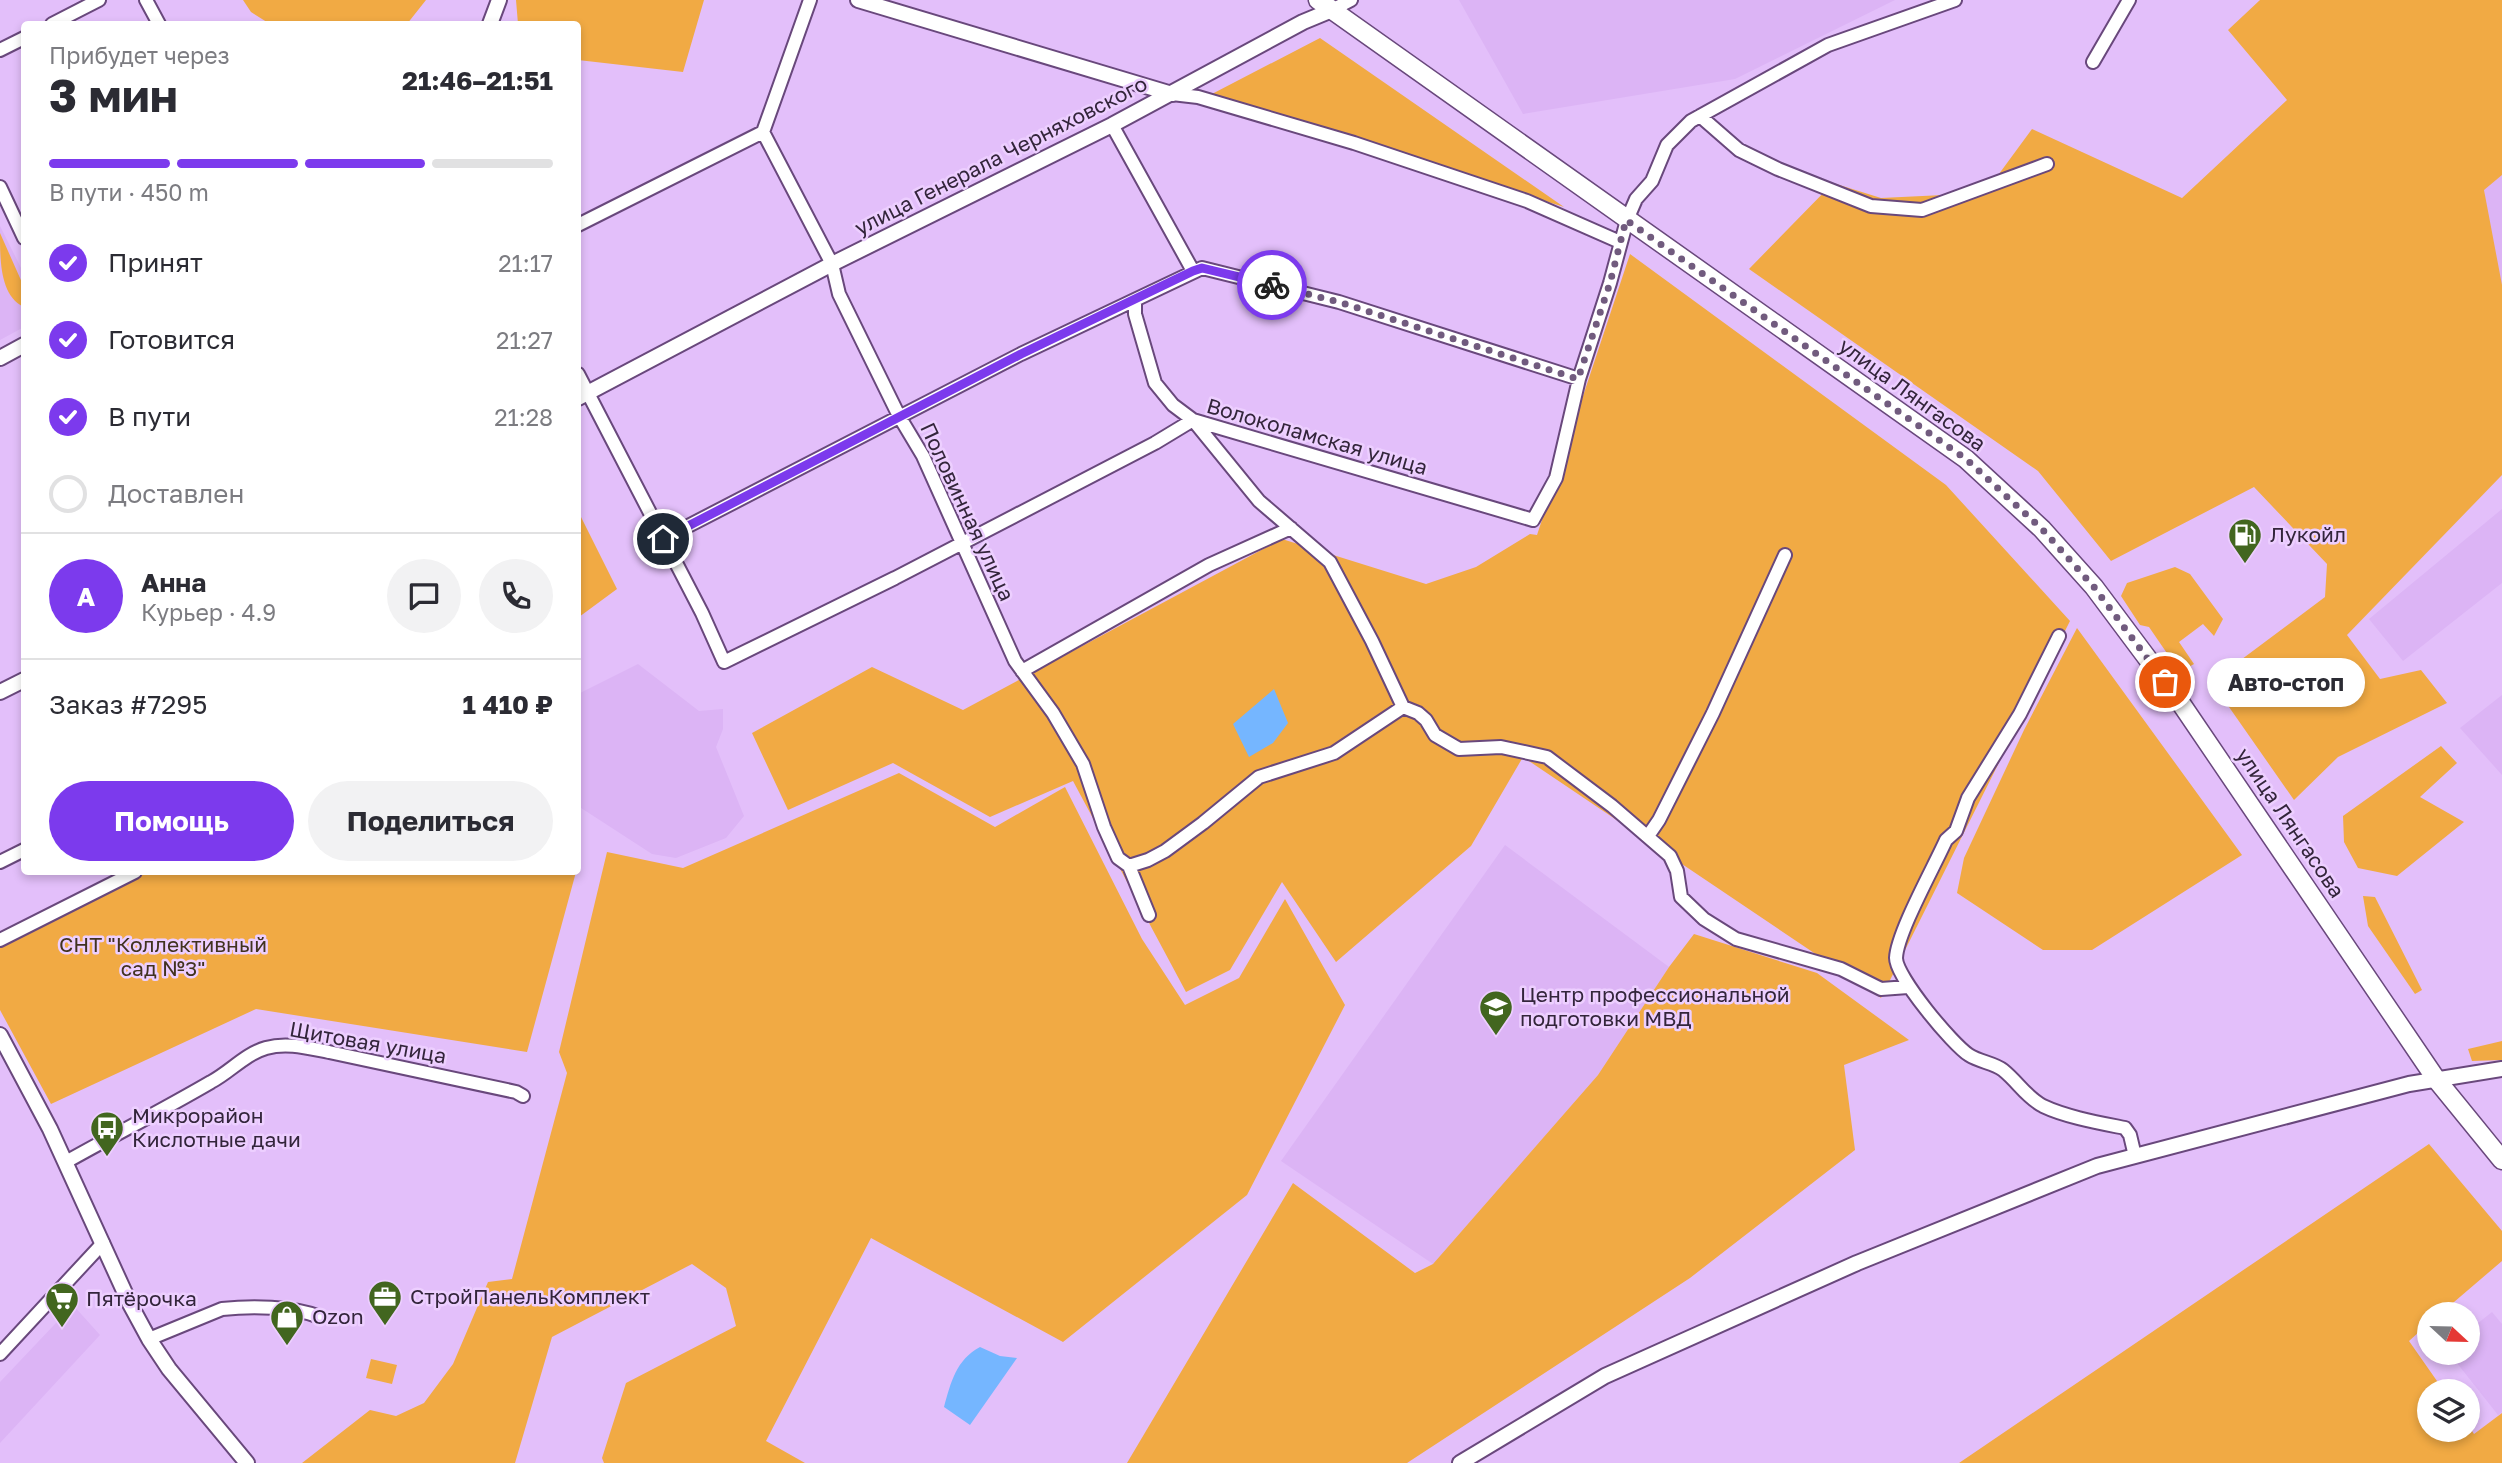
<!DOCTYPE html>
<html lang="ru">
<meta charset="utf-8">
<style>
:root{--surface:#fff;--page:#f2f2f3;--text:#2b2b33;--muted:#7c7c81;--line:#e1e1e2;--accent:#7c3aed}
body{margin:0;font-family:"Golos Text",sans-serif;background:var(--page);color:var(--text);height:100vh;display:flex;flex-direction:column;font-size:26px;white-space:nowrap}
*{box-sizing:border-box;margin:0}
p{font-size:23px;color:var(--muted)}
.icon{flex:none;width:38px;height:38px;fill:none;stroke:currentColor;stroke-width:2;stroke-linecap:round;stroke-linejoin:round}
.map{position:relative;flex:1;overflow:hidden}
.sheet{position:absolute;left:21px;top:21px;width:560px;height:854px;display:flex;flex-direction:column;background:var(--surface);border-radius:7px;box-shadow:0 4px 10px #0003}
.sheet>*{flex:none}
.needle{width:46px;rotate:112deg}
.fabs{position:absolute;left:2417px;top:1302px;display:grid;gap:14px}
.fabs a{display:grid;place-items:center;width:63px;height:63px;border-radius:50%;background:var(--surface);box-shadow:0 4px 10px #0003;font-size:35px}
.pin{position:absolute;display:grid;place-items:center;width:60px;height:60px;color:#fff;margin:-30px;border:4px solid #fff;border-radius:50%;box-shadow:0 2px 7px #0007}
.courier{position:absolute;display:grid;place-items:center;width:70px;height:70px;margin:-35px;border:5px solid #7c3aed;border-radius:50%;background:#fff;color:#222;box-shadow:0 2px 9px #0007}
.bubble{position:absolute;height:49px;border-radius:24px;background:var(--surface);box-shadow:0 4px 10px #0003;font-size:23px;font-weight:700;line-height:49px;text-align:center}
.head em{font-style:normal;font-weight:700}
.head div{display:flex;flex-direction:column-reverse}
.head{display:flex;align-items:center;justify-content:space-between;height:119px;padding:0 28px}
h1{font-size:46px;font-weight:700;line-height:52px}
.bar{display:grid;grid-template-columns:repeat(4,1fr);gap:10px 7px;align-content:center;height:84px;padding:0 28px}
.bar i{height:9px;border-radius:5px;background:var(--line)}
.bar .current{background:var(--accent)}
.bar p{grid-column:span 4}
.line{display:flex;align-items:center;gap:18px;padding:0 28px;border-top:2px solid var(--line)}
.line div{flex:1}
.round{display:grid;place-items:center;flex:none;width:74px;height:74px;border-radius:37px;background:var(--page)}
ol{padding:0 28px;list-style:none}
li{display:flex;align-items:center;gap:21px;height:77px}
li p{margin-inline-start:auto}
li .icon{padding:7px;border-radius:50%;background:var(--accent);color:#fff;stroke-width:4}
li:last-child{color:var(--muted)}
li i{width:38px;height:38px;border:4px solid var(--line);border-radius:50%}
.button{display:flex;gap:14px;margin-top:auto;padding:14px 28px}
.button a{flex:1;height:80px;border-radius:42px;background:var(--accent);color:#fff;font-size:28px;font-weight:700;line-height:80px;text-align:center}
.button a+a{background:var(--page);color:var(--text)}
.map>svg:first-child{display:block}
.built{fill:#dcb4f5}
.green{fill:#f1aa44}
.water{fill:#75b6ff}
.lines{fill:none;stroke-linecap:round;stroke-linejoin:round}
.minor-casing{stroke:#69487c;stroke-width:16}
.tertiary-casing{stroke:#69487c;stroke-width:18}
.secondary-casing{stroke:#69487c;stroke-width:21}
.minor{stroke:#fff;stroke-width:12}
.tertiary{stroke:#fff;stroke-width:14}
.secondary{stroke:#fff;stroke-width:18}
.done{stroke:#715b7e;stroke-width:7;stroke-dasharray:0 12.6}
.route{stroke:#7c3aed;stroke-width:9}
.labels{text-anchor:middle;stroke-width:5;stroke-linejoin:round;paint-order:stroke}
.street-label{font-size:21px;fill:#33253b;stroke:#edcfff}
.poi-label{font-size:21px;fill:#33253b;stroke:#edcfff;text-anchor:start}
.park-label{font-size:21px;fill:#41321f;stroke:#edcfff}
</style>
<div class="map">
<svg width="2502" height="1463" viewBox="0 0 2502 1463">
<rect width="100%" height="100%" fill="#e3bffa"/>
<path class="built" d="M1459 0H1895L1735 79 1523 114Z
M2502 175V319L2484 189Z
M0 226 24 274V327L0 340Z
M2502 509V583L2403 661 2369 619Z
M638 664 699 711 723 709V729L716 747 744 816 726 838 676 858 652 854 578 806V688L580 693Z
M2502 695V775L2460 728Z
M1505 845 1669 967 1598 1075 1433 1264 1281 1161Z
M73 1305 100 1335 0 1443V1382Z
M2492 1312 2502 1324V1412L2498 1415 2449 1353H2468V1331Z"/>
<path class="green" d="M243 0H426L407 24H270L251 12Z
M516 0H704L683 72 578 60V24H518Z
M2260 0H2502V175L2484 190 2502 285V475L2347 635 2380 679 2421 670 2447 703 2338 757 2294 800 2222 697 2226 671 2325 597 2327 564 2254 487 2111 561 2038 471 1749 269 1833 183 1881 198 1985 193 2032 129 2182 198 2287 100 2228 30Z
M1320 38 1564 207 1210 95Z
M0 233 24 287V307C0 296 0 260 0 233Z
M1630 254 1946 485 2070 621 1881 998 1523 757 1471 846 1336 962 1282 882 1230 970 1186 992 1073 781 990 817 893 763 788 810 752 733 872 667 963 710 1282 539 1426 584 1476 567 1530 534 1537 535Z
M578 511 617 589 579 617 578 614Z
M2175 567 2190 574 2223 619 2214 636 2203 624 2179 642 2194 664 2187 668 2173 662 2149 627 2140 625 2121 596 2127 583Z
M2077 628 2242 855 2092 950H2043L1957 893 1964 858 2024 730Z
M2441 746 2457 763 2420 797 2464 822 2397 876 2358 868 2344 842 2343 816Z
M899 773 995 827 1065 787 1142 939 1185 1005 1239 978 1285 899 1345 1005 1247 1195 1063 1342 871 1238 766 1441 805 1463H604L602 1458 626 1383 736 1326 726 1288 692 1264 552 1337 515 1463H302L370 1410 396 1416 424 1403 453 1364 488 1282 512 1279 567 1073 559 1052 607 852 683 868Z
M143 872H576L527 1052 256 1009 51 1104 0 1010V945Z
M2363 896 2375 897 2422 990 2415 994 2368 926Z
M1694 934 1817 973 1909 1040 1844 1065 1855 1150 1690 1278 1407 1463H1127L1293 1183 1415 1273 1433 1264 1598 1075 1669 967Z
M2502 1041V1060L2472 1061 2468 1049Z
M2429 1144 2502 1231V1261L2440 1314H2429V1323L2409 1341 2444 1391H2429V1430H2468V1425L2474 1434 2502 1413V1463H1959Z
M371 1359 397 1365 392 1384 366 1378Z"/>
<path class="water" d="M1274 689 1288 723 1273 743 1249 757 1233 724Z
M980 1347 1000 1356 1017 1358 970 1425 944 1407C951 1382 956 1360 980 1347Z"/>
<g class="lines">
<g class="minor-casing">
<path id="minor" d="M146 0 159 24
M810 0 763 132 832 264 839 294 899 416 923 456 1015 661 1053 713 1083 764 1104 827 1118 858 1129 866 1149 915
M1332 10 1351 0
M52 24 99 0
M0 50 24 38
M2093 62 2129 0
M1172 94 1198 97 1354 143 1527 201 1620 242
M1700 116 1739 150 1778 169 1871 206 1922 210 2047 164
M1112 125 1193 271
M0 187 24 238
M578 225 763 132
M1135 300V314L1155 383 1173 405 1193 420 1259 501 1330 562 1372 641 1403 707 1418 713 1426 720 1435 735 1459 749 1501 747 1547 757 1612 806 1670 856 1677 871 1681 897 1704 919 1736 939 1841 969 1881 989 1908 987
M578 374 702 613 724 662 895 578 1155 443 1193 420 1533 520 1556 478 1579 379 1610 283 1627 220 1636 199 1652 181 1667 145 1691 121 1828 45 1955 0
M663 539 1021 354 1202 268 1339 302 1579 379
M2059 636 2020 714 1968 798 1956 831 1946 840C1934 867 1897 933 1896 958 1896 977 1953 1045 1969 1055 1980 1062 1994 1063 2003 1070 2018 1082 2026 1097 2043 1106 2066 1117 2100 1123 2125 1128L2130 1135 2135 1156
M1022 671 1209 565 1291 528
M1648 836 1659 820 1713 713 1785 555
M0 862 24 850
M1129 866 1148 860 1165 851 1203 823 1259 777 1334 753 1403 707
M0 940 135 872
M66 1162C114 1135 163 1110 211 1082 230 1072 245 1054 266 1048 287 1042 308 1048 329 1052L516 1092 523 1096
M149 1339 222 1309C250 1306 293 1306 320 1317
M0 1354 103 1243"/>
</g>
<g class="tertiary-casing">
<path id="tertiary" d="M858 0 1172 94
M490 24 499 0
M0 358 24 345
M578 398 832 264 1112 125 1303 22 1332 10
M0 692 24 680
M0 1035 50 1129 130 1304 149 1339 169 1369 247 1463
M1460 1463 1605 1376 1857 1263 2097 1166 2409 1084 2502 1069"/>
</g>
<g class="secondary-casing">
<path id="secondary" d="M1318 0 1966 459 2042 529 2094 587 2180 702 2436 1079 2502 1160"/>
</g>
<use href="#minor" class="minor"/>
<use href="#tertiary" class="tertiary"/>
<use href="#secondary" class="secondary"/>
</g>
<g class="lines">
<path class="done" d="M1272 285 1339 302 1578 379 1610 283 1626 220 1966 459 2042 529 2077 568 2094 587 2165 682"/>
<path class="route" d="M663 539 1021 354 1193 271 1202 268 1272 285"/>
</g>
<defs>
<g id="fuel-pin" transform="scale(1.75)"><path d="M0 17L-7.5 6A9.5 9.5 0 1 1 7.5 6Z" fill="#42661f" stroke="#edcfff"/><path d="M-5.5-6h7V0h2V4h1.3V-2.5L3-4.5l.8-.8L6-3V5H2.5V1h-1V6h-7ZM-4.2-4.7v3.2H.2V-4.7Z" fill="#fff"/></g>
<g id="university-pin" transform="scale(1.75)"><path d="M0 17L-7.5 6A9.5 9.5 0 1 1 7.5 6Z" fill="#42661f" stroke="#edcfff"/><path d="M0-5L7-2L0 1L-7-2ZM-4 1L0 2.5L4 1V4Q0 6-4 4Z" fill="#fff"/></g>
<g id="bus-pin" transform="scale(1.75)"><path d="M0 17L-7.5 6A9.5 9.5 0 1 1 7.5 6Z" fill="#42661f" stroke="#edcfff"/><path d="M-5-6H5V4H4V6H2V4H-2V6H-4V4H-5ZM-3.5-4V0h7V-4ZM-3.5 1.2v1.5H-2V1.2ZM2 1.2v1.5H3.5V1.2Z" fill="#fff"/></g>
<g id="office-pin" transform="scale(1.75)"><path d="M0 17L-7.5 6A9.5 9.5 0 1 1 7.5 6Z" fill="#42661f" stroke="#edcfff"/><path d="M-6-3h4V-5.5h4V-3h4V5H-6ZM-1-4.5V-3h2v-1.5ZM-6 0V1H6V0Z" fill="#fff"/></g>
<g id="supermarket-pin" transform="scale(1.75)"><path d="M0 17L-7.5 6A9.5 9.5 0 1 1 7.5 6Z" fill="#42661f" stroke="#edcfff"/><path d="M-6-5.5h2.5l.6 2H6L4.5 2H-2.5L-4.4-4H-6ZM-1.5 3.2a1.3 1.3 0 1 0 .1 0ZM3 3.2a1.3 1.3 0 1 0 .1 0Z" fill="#fff"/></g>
<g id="shop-pin" transform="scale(1.75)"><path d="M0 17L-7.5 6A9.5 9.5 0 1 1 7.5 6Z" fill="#42661f" stroke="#edcfff"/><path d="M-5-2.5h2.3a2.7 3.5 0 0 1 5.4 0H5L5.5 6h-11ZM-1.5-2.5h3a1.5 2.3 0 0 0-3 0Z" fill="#fff"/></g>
</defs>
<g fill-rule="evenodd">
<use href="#fuel-pin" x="2245" y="535"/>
<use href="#university-pin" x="1496" y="1007"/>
<use href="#bus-pin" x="107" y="1128"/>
<use href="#office-pin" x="385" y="1297"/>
<use href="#supermarket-pin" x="62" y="1299"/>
<use href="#shop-pin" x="287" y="1317"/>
</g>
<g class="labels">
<g class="street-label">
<text transform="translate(1001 156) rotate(-27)" y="7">улица Генерала Черняховского</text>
<text transform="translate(1912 395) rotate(36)" y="7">улица Лянгасова</text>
<text transform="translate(1317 437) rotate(16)" y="7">Волоколамская улица</text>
<text transform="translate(967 512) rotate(65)" y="7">Половинная улица</text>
<text transform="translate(2290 823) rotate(56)" y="7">улица Лянгасова</text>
<text transform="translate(368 1043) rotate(10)" y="7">Щитовая улица</text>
</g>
<g class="poi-label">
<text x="2270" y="542">Лукойл</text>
<text x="1520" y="1002">Центр профессиональной<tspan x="1520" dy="24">подготовки МВД</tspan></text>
<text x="132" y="1123">Микрорайон<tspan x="132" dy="24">Кислотные дачи</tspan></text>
<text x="410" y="1304">СтройПанельКомплект</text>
<text x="86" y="1306">Пятёрочка</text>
<text x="312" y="1324">Ozon</text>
</g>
<g class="park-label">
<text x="163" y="952">СНТ "Коллективный<tspan x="163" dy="24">сад №3"</tspan></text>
</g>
</g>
</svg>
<div class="fabs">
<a><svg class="needle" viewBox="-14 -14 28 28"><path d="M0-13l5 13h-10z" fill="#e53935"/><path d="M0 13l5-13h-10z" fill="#7c7c81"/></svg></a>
<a><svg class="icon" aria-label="layers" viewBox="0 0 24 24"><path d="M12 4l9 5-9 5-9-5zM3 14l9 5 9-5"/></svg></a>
</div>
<div class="pin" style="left:2165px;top:682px;background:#ea580c"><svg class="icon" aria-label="bag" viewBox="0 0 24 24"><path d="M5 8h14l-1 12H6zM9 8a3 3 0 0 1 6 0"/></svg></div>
<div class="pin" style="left:663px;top:539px;background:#1f2937"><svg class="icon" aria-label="home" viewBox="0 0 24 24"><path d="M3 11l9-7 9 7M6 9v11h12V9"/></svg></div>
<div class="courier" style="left:1272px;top:285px"><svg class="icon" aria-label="bike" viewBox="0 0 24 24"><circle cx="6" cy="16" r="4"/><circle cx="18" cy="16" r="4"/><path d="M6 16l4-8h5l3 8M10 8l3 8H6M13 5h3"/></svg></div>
<div class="bubble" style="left:2207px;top:658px;width:158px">Авто-стоп</div>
<section class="sheet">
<div class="head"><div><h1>3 мин</h1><p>Прибудет через</p></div><em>21:46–21:51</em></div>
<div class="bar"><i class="current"></i><i class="current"></i><i class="current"></i><i></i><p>В пути · 450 m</p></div>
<ol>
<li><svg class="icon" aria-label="check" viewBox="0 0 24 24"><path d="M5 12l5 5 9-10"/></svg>Принят<p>21:17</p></li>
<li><svg class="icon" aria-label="check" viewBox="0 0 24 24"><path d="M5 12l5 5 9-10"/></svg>Готовится<p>21:27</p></li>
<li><svg class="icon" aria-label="check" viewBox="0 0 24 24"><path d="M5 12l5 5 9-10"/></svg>В пути<p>21:28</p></li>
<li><i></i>Доставлен</li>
</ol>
<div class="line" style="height:126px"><b class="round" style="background:var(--accent);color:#fff">А</b><div><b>Анна</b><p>Курьер · 4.9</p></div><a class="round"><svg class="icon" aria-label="chat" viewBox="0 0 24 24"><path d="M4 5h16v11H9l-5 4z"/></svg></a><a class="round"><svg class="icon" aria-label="phone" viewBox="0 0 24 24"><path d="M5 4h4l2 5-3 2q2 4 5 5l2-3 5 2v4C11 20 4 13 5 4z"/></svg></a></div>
<div class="line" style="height:91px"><div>Заказ #7295</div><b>1 410 ₽</b></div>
<div class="button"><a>Помощь</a><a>Поделиться</a></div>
</section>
</div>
